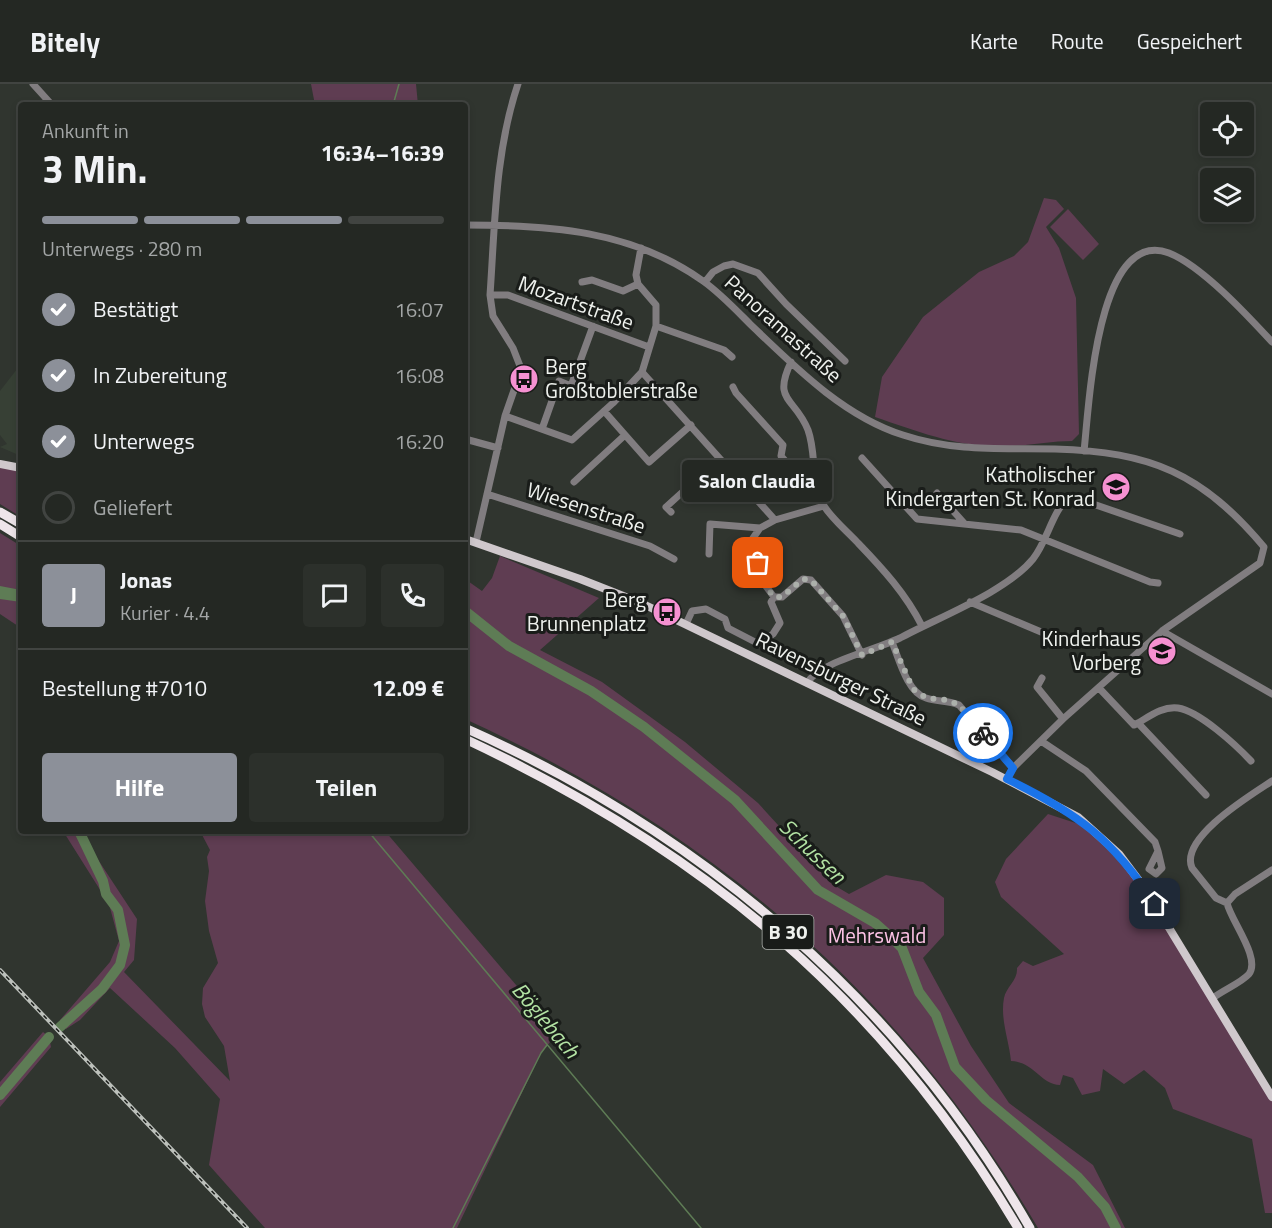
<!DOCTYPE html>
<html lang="de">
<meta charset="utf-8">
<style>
:root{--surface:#242823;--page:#2c302b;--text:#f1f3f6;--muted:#a3a6a6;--line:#414441;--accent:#8c9099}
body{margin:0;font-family:"Titillium Web",sans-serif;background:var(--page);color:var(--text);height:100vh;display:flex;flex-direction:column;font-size:22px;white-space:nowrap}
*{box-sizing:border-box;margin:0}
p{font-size:20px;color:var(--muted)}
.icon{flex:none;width:33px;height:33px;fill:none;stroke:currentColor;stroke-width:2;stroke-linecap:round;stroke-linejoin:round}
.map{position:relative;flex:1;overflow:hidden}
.details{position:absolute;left:18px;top:18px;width:450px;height:732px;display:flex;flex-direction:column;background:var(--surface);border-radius:6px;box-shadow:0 3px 9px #0003,0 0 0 2px var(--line)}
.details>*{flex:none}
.tools{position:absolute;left:1200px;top:18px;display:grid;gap:12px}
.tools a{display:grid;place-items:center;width:54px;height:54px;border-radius:6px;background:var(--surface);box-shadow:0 3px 9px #0003,0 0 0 2px var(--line);font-size:30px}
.pin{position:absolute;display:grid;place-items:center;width:51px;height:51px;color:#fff;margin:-26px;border-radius:12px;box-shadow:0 3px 9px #0006}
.courier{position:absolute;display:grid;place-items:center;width:60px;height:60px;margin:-30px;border:4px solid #1a73e8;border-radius:50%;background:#fff;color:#222;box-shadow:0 2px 8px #0007}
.bubble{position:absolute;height:42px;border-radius:6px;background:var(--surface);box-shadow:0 3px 9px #0003,0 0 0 2px var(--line);font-size:20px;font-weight:700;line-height:42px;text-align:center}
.headline em{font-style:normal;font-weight:700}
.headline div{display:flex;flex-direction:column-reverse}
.headline{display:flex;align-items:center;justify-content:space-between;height:102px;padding:0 24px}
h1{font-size:39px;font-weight:700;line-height:45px}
.bar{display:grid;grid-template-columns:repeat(4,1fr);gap:9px 6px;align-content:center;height:72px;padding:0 24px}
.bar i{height:8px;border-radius:4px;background:var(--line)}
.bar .on{background:var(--accent)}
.bar p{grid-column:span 4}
.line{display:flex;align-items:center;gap:15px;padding:0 24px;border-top:2px solid var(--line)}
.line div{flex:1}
.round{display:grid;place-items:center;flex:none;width:63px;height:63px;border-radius:6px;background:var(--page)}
ol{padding:0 24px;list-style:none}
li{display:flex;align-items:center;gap:18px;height:66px}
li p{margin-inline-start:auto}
li .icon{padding:6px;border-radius:50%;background:var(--accent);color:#fff;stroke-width:4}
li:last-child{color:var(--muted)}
li i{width:33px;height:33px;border:3px solid var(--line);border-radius:50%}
.action{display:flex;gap:12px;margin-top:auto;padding:12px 24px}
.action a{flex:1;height:69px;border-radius:6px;background:var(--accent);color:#fff;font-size:24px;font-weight:700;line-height:69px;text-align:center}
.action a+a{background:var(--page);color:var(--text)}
header{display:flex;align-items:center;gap:36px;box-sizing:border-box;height:84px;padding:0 30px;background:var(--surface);border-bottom:2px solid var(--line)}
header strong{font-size:28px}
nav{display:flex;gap:33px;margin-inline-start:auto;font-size:21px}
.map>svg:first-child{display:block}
.built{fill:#374035}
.green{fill:#5f3d52}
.water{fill:#5e7c55}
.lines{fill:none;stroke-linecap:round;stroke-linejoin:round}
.stream{stroke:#5e7c55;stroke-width:1.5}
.river{stroke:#5e7c55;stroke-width:10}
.minor{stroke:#817d80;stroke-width:7}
.major{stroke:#cfc8cc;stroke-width:8}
.highway{stroke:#eee5ea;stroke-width:9}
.rail-casing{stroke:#bcc0bb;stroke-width:4}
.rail{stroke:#191c19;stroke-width:1.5;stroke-dasharray:4.5;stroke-linecap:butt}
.done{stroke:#acb0ab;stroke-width:6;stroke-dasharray:0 10.8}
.route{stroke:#1a73e8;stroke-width:8}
.labels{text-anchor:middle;stroke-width:6;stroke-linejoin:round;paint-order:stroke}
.shield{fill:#191c19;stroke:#afb2ae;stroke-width:1.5}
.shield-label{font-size:20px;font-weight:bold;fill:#eff2ee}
.street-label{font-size:21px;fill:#eff2ee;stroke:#191c19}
.poi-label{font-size:21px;fill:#eff2ee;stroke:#191c19;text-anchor:end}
.park-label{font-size:21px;fill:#fcc2e5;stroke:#191c19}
.water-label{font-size:22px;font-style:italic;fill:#b3e3a4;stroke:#191c19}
</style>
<header>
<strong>Bitely</strong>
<nav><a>Karte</a><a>Route</a><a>Gespeichert</a></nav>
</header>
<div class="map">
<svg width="1272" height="1144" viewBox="0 0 1272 1144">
<rect width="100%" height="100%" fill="#30352f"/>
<path class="built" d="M21 280V372L0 363 7 360 0 351V307Z"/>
<path class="green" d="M311 0H416L418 21H315Z
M1044 114 1056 116 1064 125 1046 143 1059 164 1076 214 1079 350 1072 357C1052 357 1032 361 1012 362 965 366 919 348 875 333L882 293 923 233 979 188 1014 172 1028 158Z
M1068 125 1099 160 1083 176 1050 143Z
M0 380 21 384V433L0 420Z
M0 449 21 462V544L0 530Z
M500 472 599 514 540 566 602 598 685 658 758 719 832 800 849 810 886 791 923 798 944 814V851L923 874 971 962 1009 1019 1093 1081 1125 1144H1038C900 908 712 748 465 635V495L482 507 492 494Z
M1048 730 1091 744 1119 770 1272 1013V1129H1265L1252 1055 1173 1025 1165 1004 1144 986 1124 1000 1103 985 1100 1007 1082 1011 1073 994 1063 991 1060 1001C1041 1001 1034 978 1011 977 1009 956 1000 935 1004 914 1006 903 1018 896 1017 884L1023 877 1033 882 1064 870 1001 813 995 798 1006 775Z
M63 747H82L91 765 137 835 134 876 124 888 230 997 224 962 205 933 202 920 203 904 218 879 209 847 205 817 209 787 207 773 210 766 200 747H385L522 908 545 927 555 952 541 969 457 1144H265L209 1081 220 1015 175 964 110 904 80 936 66 945 60 936 110 878 119 857 109 820Z
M43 948 49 953 51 963 0 1023V998Z"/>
<path class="water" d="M0 502 21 506V518L0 515Z"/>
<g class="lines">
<path class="stream" d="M393 21 399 0
M368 747 701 1144
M453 1144 541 969 547 961"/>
<path class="river" d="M465 527 509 562 591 607 644 643 735 716 818 806 875 839 893 855 902 864 919 908 936 931 955 983 986 1016 1078 1093 1105 1123 1116 1144
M60 943 102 905 120 881 125 861 118 826 106 810 103 797 79 747
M0 1011 49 953"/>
<path class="minor" d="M33 0 52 21
M465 141C549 141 632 146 703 197 720 209 735 225 750 240 794 282 843 332 903 351 954 368 1003 364 1055 365 1151 368 1202 389 1264 463L1260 479 1162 547 1063 635 1013 684 1007 695
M582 198 592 196 623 207 638 200
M705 198 713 188 724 182 733 180 758 189 786 220 845 277
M490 211H508L649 263
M656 242 724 266 732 273
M791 278C772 318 795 313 808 346 817 371 810 398 824 422 833 436 847 447 858 459 883 485 906 510 922 542
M642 288 775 436 824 422
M733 303 736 309 783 361 781 372 804 398H815
M604 327 649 378 691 341
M505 332 572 356 613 319 642 288 656 242V221L638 200 636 191 641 164
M542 345 559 297 571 302 593 242
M465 355 498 364
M1084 367C1089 325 1096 142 1169 169 1202 182 1248 232 1272 258
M862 374 917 435 1021 446 1150 498 1158 499
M574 398 625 351
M937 409 964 439
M487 410 650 462 674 475
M671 428 666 423 719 375
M476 458 505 332 519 292 520 282 513 264 493 232 490 211C495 140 495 68 518 0
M709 470 710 440 760 444
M774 513H782L803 495 811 496 843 532 862 571
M970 518 1072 561 1076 555
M686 540 692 527 706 525 725 535 728 544 759 560 773 550 780 539 771 518 774 513 765 501 751 457 760 444 775 436
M1162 547 1272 610
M892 558C899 575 907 608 926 614 937 618 948 616 959 621L1013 684
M1042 594 1037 603 1063 635
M807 599C819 578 876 566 900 554 939 533 1006 508 1033 475 1048 456 1052 427 1070 412L1180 450
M1099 604 1134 641 1138 639 1206 711
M1138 639C1150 632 1163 622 1178 624 1199 627 1236 661 1251 677
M1041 657 1086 687 1155 758 1158 767 1149 785 1156 790 1162 784 1158 767
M1227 819 1216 814 1192 784C1179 754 1251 711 1272 697
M1227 819 1235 810 1272 786
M1213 914C1223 906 1241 899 1249 890 1261 874 1231 837 1227 819"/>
<path class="major" d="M0 380 21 384
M465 455 580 495 641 519 992 688 1078 733 1119 770 1146 806 1272 1013"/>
<path class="highway" d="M0 428 21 440
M0 440 21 453
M465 644C702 749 901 918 1030 1144
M465 655C704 767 882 915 1018 1144"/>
<g class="rail-casing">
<path id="rail" d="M0 886 247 1144"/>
</g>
<use href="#rail" class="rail"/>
</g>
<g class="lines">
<path class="done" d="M758 479 765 501 774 513H782L803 495 811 496 843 532 862 571 892 558 913 605 926 614 948 616 959 621 983 649"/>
<path class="route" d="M983 649 1013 684 1007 695C1077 729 1112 754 1155 820"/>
</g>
<defs>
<g id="bus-disc" transform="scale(1.5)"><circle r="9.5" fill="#f590d1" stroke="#191c19"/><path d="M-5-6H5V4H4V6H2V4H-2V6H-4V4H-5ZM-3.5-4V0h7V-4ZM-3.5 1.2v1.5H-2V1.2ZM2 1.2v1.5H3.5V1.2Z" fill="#111"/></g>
<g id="school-disc" transform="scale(1.5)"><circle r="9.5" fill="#f590d1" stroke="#191c19"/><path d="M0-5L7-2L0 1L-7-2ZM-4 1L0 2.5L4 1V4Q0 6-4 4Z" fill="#111"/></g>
</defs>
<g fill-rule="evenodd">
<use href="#bus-disc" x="524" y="295"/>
<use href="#school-disc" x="1116" y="403"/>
<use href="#bus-disc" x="667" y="528"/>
<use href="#school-disc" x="1162" y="567"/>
</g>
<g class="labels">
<rect class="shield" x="762.5" y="831" width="51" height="34" rx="4.5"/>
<g class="shield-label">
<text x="788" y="855">B 30</text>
</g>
<g class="street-label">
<text transform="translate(576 219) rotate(20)" y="7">Mozartstraße</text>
<text transform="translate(783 245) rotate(42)" y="7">Panoramastraße</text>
<text transform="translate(586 424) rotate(18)" y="7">Wiesenstraße</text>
<text transform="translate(841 595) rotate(26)" y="7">Ravensburger Straße</text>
</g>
<g class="poi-label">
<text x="545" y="290" text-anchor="start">Berg<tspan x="545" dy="24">Großtoblerstraße</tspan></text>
<text x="1095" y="398">Katholischer<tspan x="1095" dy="24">Kindergarten St. Konrad</tspan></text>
<text x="646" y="523">Berg<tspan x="646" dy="24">Brunnenplatz</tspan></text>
<text x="1141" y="562">Kinderhaus<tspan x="1141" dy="24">Vorberg</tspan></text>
</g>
<g class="park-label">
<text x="877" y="859">Mehrswald</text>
</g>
<g class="water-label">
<text transform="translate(813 767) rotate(44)" y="8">Schussen</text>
<text transform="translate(546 936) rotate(50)" y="8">Böglebach</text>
</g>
</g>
</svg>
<div class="tools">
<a><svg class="icon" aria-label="locate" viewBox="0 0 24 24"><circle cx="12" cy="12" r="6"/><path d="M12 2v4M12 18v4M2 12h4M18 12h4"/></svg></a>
<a><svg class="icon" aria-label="layers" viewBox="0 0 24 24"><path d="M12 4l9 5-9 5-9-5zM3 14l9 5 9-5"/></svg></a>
</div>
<div class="pin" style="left:758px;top:479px;background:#ea580c"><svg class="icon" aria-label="bag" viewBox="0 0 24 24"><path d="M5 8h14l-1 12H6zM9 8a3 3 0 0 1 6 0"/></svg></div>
<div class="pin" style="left:1155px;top:820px;background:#1f2937"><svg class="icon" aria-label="home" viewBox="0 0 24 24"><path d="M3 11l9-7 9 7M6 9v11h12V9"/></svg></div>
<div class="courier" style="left:983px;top:649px"><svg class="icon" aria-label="bike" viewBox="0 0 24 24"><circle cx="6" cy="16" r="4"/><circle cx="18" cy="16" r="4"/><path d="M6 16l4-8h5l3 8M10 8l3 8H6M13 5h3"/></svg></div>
<div class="bubble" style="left:682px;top:376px;width:150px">Salon Claudia</div>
<section class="details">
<div class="headline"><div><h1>3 Min.</h1><p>Ankunft in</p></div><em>16:34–16:39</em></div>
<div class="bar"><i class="on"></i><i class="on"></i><i class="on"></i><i></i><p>Unterwegs · 280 m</p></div>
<ol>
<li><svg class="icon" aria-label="check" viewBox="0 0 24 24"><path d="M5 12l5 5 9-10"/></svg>Bestätigt<p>16:07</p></li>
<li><svg class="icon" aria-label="check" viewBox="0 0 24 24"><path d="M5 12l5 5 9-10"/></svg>In Zubereitung<p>16:08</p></li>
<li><svg class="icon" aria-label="check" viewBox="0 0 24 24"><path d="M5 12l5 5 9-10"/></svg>Unterwegs<p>16:20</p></li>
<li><i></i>Geliefert</li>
</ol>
<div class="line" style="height:108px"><b class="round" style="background:var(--accent);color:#fff">J</b><div><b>Jonas</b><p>Kurier · 4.4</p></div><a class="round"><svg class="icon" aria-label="chat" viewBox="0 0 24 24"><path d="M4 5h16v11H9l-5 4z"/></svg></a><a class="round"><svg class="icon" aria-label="phone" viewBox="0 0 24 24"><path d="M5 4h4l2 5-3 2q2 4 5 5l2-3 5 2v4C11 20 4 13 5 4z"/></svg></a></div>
<div class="line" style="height:78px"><div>Bestellung #7010</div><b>12.09 €</b></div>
<div class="action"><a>Hilfe</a><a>Teilen</a></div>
</section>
</div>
